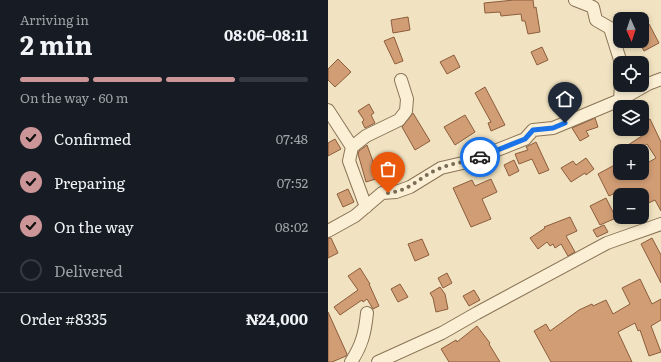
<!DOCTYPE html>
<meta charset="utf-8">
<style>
:root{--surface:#171b24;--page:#20242c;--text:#f1f3f6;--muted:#9ea1a6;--line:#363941;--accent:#cc9698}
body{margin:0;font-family:Literata,serif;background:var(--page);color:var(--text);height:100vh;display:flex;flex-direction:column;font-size:15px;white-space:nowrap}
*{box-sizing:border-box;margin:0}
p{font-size:13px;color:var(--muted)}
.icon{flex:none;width:22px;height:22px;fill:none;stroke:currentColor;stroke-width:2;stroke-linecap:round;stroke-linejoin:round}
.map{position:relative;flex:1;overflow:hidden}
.sheet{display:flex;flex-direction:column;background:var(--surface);width:328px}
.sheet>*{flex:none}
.needle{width:26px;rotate:177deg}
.buttons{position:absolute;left:285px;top:12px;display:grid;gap:8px}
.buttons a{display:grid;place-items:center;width:36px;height:36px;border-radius:8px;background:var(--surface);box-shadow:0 2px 6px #0003;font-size:20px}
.pin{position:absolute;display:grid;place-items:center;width:34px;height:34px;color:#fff;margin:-41px -17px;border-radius:50% 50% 50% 0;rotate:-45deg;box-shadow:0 0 4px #0007}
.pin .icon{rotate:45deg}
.courier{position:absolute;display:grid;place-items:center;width:40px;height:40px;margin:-20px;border:3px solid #1a73e8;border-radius:50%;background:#fff;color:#222;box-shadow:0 1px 5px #0007}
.summary em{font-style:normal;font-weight:700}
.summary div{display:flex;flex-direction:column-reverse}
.summary{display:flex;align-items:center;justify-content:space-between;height:68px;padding:0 20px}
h1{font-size:26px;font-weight:700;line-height:30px}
.bar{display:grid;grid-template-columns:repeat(4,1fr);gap:6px 4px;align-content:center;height:48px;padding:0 20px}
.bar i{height:5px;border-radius:3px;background:var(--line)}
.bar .active{background:var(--accent)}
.bar p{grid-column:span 4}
.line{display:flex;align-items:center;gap:10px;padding:0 20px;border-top:1px solid var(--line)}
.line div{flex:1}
ol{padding:0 20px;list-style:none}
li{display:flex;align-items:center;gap:12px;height:44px}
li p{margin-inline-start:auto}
li .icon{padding:4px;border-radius:50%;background:var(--accent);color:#111;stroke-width:4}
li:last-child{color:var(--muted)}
li i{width:22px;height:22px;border:2px solid var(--line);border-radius:50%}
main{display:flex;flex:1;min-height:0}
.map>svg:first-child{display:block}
.building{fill:#d19d75;stroke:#8c5d3c}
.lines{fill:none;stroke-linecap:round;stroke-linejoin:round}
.minor-casing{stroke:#8b7457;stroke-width:14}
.minor{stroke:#fbf0d5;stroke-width:12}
.done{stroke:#7a6b56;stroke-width:4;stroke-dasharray:0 7.2}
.route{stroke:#1a73e8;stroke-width:5}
</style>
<main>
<section class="sheet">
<div class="summary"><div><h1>2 min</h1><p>Arriving in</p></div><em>08:06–08:11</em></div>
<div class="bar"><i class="active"></i><i class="active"></i><i class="active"></i><i></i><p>On the way · 60 m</p></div>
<ol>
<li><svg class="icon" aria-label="check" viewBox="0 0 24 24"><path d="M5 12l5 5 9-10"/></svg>Confirmed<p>07:48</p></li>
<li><svg class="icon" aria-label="check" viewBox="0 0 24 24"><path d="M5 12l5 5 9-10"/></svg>Preparing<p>07:52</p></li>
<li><svg class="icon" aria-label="check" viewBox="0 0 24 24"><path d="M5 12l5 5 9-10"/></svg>On the way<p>08:02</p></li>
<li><i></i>Delivered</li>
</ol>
<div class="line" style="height:52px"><div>Order #8335</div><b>₦24,000</b></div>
</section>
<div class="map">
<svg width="333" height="362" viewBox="0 0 333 362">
<rect width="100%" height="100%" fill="#f1e3c1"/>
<path class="building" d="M186 0H205L206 8 208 7 212 32 200 34 197 21H194L193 14 173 16 172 12 157 13 156 3Z
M80 17 82 30 65 33 63 20Z
M321 24 331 43 316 51 311 41H314V28Z
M66 37 75 61 67 64 56 41Z
M214 47 220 60 209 65 203 52Z
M126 55 132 67 119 74 112 62Z
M10 59 23 72 7 87 0 80V69Z
M157 87 177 125 163 131 160 123 163 122 147 93Z
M41 104 46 113 43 115 47 123 37 128 34 122 36 120 30 111Z
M85 113 102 141 87 150 74 127Z
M137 115 147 132 127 145 116 127Z
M267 118 270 127 258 131 261 136 252 141 244 128Z
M322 119 333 142V211L327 200 314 206V195H296L293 190 281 196 270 174 292 162V173H314V166L328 158 319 144 308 151H304L300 145 314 136 311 129H314V123Z
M7 139 13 149 0 156V143Z
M208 142 221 170 211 174 204 159 191 164 187 154 200 150 198 147Z
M39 145 51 178 38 182 30 154 31 151Z
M258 158 266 169 258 175 257 173 243 182 233 168 245 161 248 165Z
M186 160 191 171 181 176 176 165Z
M163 179 169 192 154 199 163 219 143 227 125 188 144 180 147 186Z
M20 189 26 202 15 207 9 194Z
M278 198 288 218 272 225 262 206Z
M242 217 249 231 238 236 247 252 240 256 233 244 227 248 225 244 222 246 219 242 210 249 202 238 217 228 216 227Z
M276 225 280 232 269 237 265 230Z
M0 238H3L10 253 0 258Z
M324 238 333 255V283L313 244Z
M94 239 101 255 87 261 80 244Z
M32 268 42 284H41L51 306 45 309 39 299 35 302 34 300 12 315 6 307 30 290 20 276Z
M119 273 124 283 115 288 110 278Z
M312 279 324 304 333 299V320L323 326 333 352 321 356 312 330 310 331 307 323 290 332 304 362H223L206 331 218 324 222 331 251 310 264 304 265 306 278 300 285 314 302 304 294 288Z
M72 284 80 297 70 302 63 289Z
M112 287 117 294 120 309 108 312 105 298 102 293Z
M146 290 152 300 141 306 135 296Z
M0 312 19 354 18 356 4 362H0Z
M149 326 162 343 161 344 172 362H121L113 349 128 340 129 342Z"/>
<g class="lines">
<g class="minor-casing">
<path id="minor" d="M247 0 265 7 268 20 282 28 293 63
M292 100 293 85
M0 110 24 147
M38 207 21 161 24 147 38 136 71 120 78 111 79 99 73 80
M0 231 27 216 54 193 68 192 82 187 113 168 139 162 197 139 205 130 225 128 292 100 320 84 333 79
M23 362C34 345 37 333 39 313
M50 362 114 333 149 313 279 243 333 224"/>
</g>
<use href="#minor" class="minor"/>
</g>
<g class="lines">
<path class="done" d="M60 193C83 191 93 175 113 168 124 163 139 162 152 157"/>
<path class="route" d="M152 157 197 139 205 130 225 128 237 123"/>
</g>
</svg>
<div class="buttons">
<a><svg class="needle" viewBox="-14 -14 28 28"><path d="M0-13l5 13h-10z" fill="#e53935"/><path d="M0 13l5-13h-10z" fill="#9ea1a6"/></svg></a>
<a><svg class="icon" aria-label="locate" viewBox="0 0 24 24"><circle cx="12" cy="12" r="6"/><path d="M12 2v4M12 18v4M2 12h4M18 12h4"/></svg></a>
<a><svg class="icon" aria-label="layers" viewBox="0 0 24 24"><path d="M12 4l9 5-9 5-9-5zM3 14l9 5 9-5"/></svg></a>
<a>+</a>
<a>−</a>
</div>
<div class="pin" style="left:60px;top:193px;background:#ea580c"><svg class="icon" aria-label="bag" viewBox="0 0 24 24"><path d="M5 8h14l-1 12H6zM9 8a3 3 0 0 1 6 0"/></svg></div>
<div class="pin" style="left:237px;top:123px;background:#1f2937"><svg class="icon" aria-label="home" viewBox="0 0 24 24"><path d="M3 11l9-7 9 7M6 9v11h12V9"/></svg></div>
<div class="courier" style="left:152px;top:157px"><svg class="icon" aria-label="car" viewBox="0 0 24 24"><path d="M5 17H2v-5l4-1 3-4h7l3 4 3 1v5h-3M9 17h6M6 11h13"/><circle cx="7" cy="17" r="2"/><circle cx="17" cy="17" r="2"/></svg></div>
</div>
</main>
